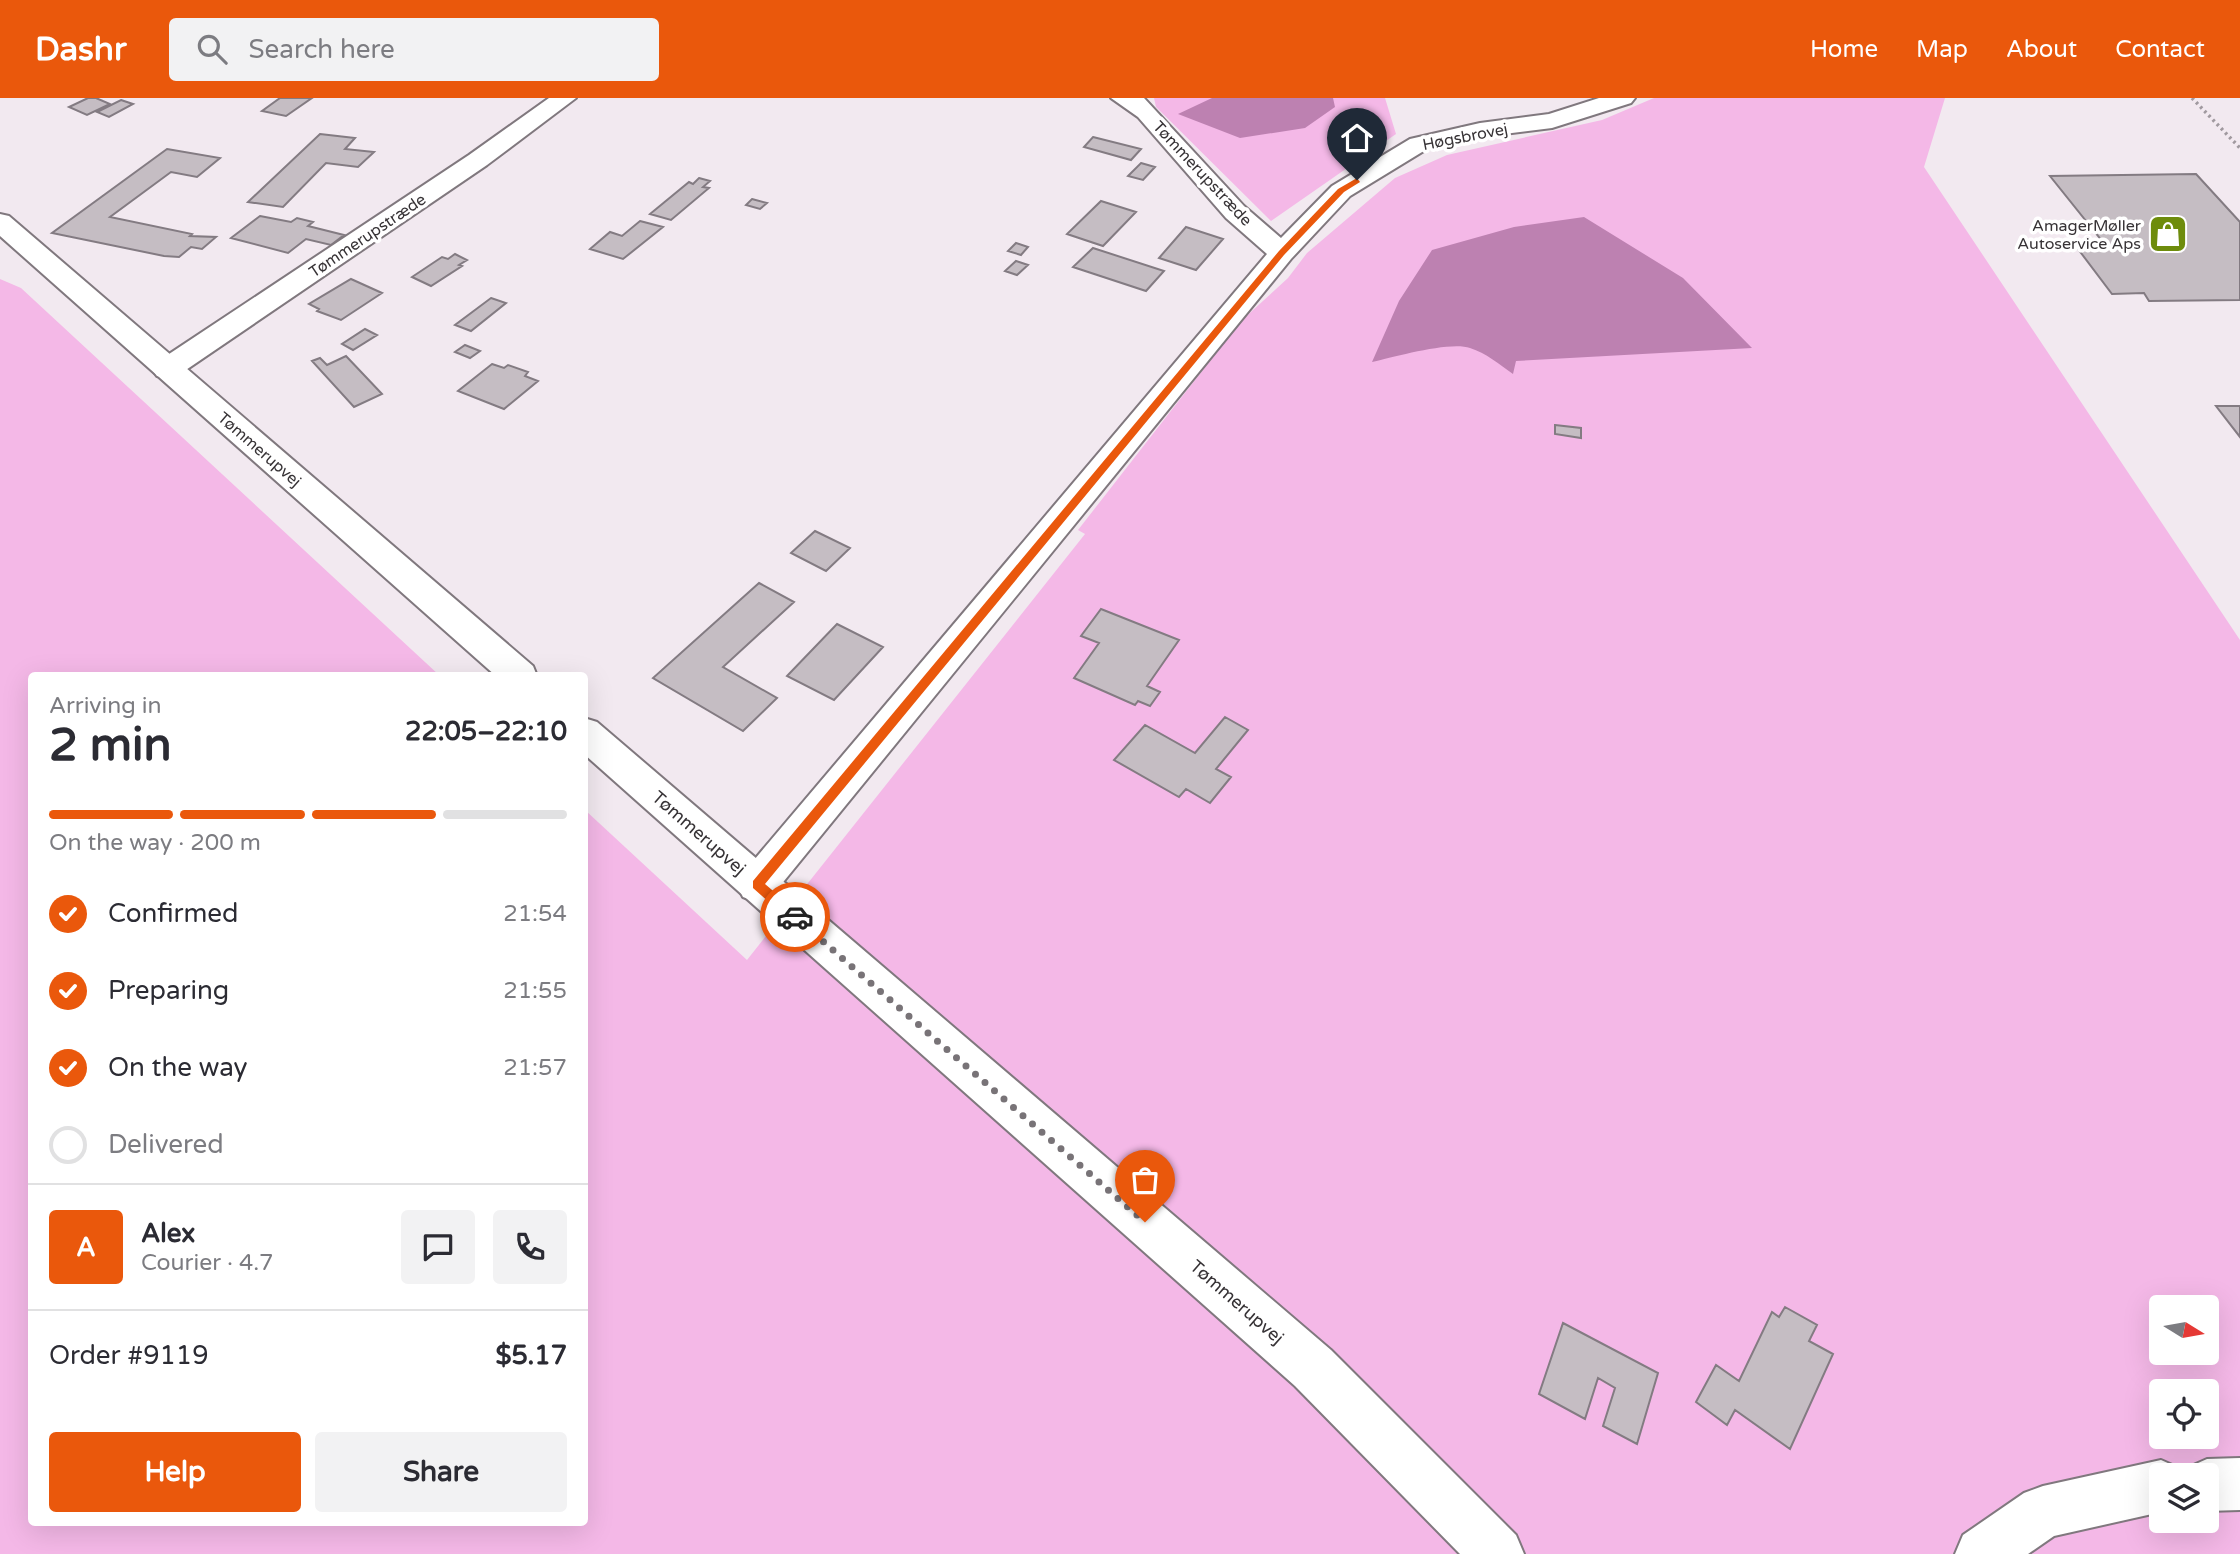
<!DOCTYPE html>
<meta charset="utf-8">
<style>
:root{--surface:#fff;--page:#f2f2f3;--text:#2b2b33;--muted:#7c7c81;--line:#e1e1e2;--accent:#ea580c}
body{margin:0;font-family:"Varela Round",sans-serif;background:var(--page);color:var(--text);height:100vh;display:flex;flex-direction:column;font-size:26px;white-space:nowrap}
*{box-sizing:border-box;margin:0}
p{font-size:23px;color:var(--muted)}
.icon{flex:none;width:38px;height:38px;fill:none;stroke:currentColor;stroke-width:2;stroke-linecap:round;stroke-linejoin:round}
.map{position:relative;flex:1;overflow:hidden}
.details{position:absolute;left:28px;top:574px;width:560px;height:854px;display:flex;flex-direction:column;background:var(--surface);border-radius:7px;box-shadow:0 7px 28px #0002}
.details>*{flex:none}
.needle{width:46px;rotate:101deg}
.fabs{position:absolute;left:2149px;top:1197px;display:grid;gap:14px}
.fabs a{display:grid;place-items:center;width:70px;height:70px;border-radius:7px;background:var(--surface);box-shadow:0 7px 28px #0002;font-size:35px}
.pin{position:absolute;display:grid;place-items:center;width:60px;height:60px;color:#fff;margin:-72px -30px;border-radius:50% 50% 50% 0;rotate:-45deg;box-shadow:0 0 7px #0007}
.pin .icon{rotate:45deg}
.courier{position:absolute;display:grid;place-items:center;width:70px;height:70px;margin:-35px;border:5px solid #ea580c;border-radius:50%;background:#fff;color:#222;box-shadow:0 2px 9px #0007}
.summary em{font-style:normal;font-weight:700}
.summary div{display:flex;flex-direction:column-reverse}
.summary{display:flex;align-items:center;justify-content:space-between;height:119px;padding:0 21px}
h1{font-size:46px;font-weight:700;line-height:52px}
.bar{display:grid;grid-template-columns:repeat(4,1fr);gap:10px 7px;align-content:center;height:84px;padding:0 21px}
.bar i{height:9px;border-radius:5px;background:var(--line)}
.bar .selected{background:var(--accent)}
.bar p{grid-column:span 4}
.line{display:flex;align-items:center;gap:18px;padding:0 21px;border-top:2px solid var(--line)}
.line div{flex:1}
.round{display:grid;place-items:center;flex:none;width:74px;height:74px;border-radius:7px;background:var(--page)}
ol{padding:0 21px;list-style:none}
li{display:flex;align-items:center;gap:21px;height:77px}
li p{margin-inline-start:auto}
li .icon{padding:7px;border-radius:50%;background:var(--accent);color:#fff;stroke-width:4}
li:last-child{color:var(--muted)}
li i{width:38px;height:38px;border:4px solid var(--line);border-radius:50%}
.primary-button{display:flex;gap:14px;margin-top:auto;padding:14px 21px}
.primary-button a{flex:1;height:80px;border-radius:7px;background:var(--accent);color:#fff;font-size:28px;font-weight:700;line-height:80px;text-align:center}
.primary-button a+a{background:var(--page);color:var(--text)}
header{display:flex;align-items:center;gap:42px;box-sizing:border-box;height:98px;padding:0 35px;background:var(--accent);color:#fff}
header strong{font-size:33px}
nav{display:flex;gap:38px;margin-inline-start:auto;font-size:24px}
.search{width:490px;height:63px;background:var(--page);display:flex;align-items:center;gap:18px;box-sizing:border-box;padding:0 24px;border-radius:7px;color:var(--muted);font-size:26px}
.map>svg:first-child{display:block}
.green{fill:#f4b8e7;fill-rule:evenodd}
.water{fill:#bd81b1}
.building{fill:#c5bdc3;stroke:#837b82;stroke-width:2}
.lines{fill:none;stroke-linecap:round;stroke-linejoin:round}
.minor-casing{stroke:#80787e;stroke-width:4}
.tertiary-casing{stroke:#80787e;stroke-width:4}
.path{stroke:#a0999f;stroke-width:3.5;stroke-dasharray:2.5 3.5;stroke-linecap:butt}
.minor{fill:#fff;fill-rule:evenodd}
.tertiary{fill:#fff;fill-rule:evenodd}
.route{fill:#ea580c}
.done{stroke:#787377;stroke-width:7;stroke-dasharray:0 12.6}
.labels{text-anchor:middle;stroke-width:7;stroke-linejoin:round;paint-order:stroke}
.far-street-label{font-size:16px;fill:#373336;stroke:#fff}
.far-poi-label{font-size:16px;fill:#373336;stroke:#fff;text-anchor:end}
.street-label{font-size:18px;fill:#373336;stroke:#fff}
</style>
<header>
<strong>Dashr</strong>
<div class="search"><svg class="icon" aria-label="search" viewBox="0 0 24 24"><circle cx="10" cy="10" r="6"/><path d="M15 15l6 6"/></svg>Search here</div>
<nav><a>Home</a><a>Map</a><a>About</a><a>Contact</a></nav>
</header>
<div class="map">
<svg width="2240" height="1456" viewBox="0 0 2240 1456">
<rect width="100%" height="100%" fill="#f2e9f0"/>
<path class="green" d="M1154 0H1385L1396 36 1271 123 1156 9Z
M1654 0H1945L1924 69 2240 542V1456H0V181L21 190 439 577 32 578V1424H584L585 712 747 862 1085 436 1078 432 1241 223 1288 180 1307 155 1395 80 1447 57 1602 22ZM2161 1209H2207V1255H2161ZM2161 1293H2207V1339H2161ZM2161 1377H2207V1423H2161Z"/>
<path class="water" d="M1212 0H1333L1335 9 1305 30 1240 40 1178 16Z
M1584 119 1683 180 1752 250 1516 263 1513 276C1499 266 1486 255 1470 250 1450 243 1394 259 1372 264L1399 203 1432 152 1514 129Z"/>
<path class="building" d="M88 0H96L110 6 87 17 69 9Z
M280 0H312L286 18 262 13Z
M121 2 133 6 109 19 97 14Z
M320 36 355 40 345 51 374 54 358 69 326 65 283 109 248 104Z
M1093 39 1141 51 1131 62 1084 49Z
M167 51 220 60 197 79 171 74 110 119 192 136 190 138 216 139 202 151 191 149 179 159 164 158 52 135Z
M1141 65 1155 69 1143 82 1128 78Z
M2196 76 2240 124V202L2149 203 2144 195 2112 196 2075 147 2106 148 2050 78Z
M699 80 710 83 703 89 709 90 671 122 650 116 689 84 693 86Z
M752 101 767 105 760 111 746 107Z
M1101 103 1136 114 1103 148 1067 136Z
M260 118 291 124 297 120 313 124 308 128 344 137 331 147 306 141 288 155 231 140Z
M640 123 663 129 623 161 590 151 610 134 622 138Z
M1186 129 1223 141 1196 172 1159 160Z
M1016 145 1028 149 1021 157 1008 153Z
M1093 150 1164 173 1146 193 1073 169Z
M455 156 467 162 459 167 462 168 431 188 412 179 442 159 448 161Z
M1016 163 1028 167 1017 177 1005 173Z
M351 181 382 195 341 222 317 213 319 211 309 206Z
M491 200 506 205 471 233 455 227Z
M365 231 377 237 353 252 342 246Z
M465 247 480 253 470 260 455 254Z
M346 258 382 296 354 309 312 263 320 260 327 267Z
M492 266 504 270 508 267 528 274 525 278 538 283 504 311 458 293Z
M2216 308H2240V339Z
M1555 327 1581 330V340L1555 336Z
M815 433 850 450 826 473 791 455Z
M759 485 794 504 723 569 777 600 743 633 653 580Z
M1101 511 1179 542 1147 588 1160 594 1150 608 1138 603 1135 607 1074 580 1099 545 1081 538Z
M837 526 883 549 834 602 787 578Z
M1225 619 1248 632 1216 671 1231 679 1210 705 1186 691 1179 699 1114 662 1145 627 1195 655Z
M1785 1209 1817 1227 1809 1243 1833 1256 1790 1351 1735 1312 1727 1327 1696 1304 1716 1267 1739 1283 1772 1214 1779 1219Z
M1563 1225 1658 1275 1637 1346 1603 1328 1615 1290 1598 1280 1585 1321 1539 1296Z"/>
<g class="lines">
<g class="minor-casing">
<path id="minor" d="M549 0H576L487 67 177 278 167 280 157 278 152 271 157 264 469 57Z
M1111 0H1144L1244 108 1281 140 1332 88 1410 41 1480 25 1549 16 1599 0H1635L1631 5 1552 30 1480 39 1427 51 1350 98 1291 161 771 799 757 804 743 799 737 787 743 775 1267 156 1226 120 1138 19Z
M2240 1360V1412L2207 1413V1377H2185L2189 1369 2207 1361Z
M2161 1362 2179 1370 2183 1377H2161V1414L2054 1438 2028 1456H1955L1963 1437 2024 1395 2043 1388Z"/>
</g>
<g class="tertiary-casing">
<path id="tertiary" d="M0 116 9 118 533 568 537 578H496L0 138Z
M584 620 597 624 1331 1252 1516 1437 1524 1456H1460L1295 1288 584 656Z"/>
</g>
<path class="path" d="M2192 0 2240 50"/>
<use href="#minor" class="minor"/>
<use href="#tertiary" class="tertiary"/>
</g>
<path class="route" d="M1357 80 1360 84 1344 94 1284 157 765 786 799 815V823H790L753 790V783L1279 153 1338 91Z"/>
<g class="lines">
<path class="done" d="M795 819 1145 1124"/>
</g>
<defs>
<g id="shop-square" transform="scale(2.0125)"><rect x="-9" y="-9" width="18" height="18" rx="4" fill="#6e8c0c" stroke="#fff"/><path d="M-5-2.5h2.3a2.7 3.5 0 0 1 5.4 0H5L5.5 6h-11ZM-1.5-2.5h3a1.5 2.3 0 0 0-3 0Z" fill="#fff"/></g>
</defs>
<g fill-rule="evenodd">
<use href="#shop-square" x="2168" y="136"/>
</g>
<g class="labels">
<g class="far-street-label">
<text transform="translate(1465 38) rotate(-11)" y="6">Høgsbrovej</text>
<text transform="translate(1203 75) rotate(47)" y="6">Tømmerupstræde</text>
<text transform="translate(367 137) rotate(-34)" y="6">Tømmerupstræde</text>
<text transform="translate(260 351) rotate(41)" y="6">Tømmerupvej</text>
</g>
<g class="far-poi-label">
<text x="2141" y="133">AmagerMøller<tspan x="2141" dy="18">Autoservice Aps</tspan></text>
</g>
<g class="street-label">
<text transform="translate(699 735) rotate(41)" y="6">Tømmerupvej</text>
<text transform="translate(1237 1204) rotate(41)" y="6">Tømmerupvej</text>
</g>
</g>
</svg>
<div class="fabs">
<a><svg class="needle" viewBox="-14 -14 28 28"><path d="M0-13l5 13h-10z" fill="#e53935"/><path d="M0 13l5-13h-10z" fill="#7c7c81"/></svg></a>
<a><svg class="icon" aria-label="locate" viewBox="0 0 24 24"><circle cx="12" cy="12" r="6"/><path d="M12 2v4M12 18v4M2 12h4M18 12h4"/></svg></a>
<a><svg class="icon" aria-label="layers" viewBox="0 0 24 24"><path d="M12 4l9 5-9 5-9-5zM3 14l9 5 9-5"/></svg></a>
</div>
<div class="pin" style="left:1145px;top:1124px;background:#ea580c"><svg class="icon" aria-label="bag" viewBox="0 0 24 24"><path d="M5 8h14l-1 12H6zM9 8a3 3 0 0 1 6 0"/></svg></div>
<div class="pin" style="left:1357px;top:82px;background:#1f2937"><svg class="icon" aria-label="home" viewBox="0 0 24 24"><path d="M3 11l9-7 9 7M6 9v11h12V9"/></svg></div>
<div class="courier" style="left:795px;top:819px"><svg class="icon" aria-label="car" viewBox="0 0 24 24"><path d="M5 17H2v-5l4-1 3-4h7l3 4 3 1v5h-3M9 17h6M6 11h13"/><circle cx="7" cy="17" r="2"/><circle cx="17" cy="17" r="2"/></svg></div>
<section class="details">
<div class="summary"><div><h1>2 min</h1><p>Arriving in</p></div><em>22:05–22:10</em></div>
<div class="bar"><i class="selected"></i><i class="selected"></i><i class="selected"></i><i></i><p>On the way · 200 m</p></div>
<ol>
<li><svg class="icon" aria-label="check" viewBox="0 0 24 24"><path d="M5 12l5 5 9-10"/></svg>Confirmed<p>21:54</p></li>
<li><svg class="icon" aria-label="check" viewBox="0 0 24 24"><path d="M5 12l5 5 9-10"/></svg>Preparing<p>21:55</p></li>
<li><svg class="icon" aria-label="check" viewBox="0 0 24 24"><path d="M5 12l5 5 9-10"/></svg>On the way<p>21:57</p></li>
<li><i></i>Delivered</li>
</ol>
<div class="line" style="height:126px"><b class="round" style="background:var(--accent);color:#fff">A</b><div><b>Alex</b><p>Courier · 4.7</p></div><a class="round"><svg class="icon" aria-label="chat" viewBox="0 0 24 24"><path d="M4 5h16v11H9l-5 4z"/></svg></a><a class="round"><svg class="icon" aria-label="phone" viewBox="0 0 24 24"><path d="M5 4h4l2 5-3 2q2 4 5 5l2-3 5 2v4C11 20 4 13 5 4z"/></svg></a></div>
<div class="line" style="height:91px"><div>Order #9119</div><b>$5.17</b></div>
<div class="primary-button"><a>Help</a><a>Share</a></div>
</section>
</div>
